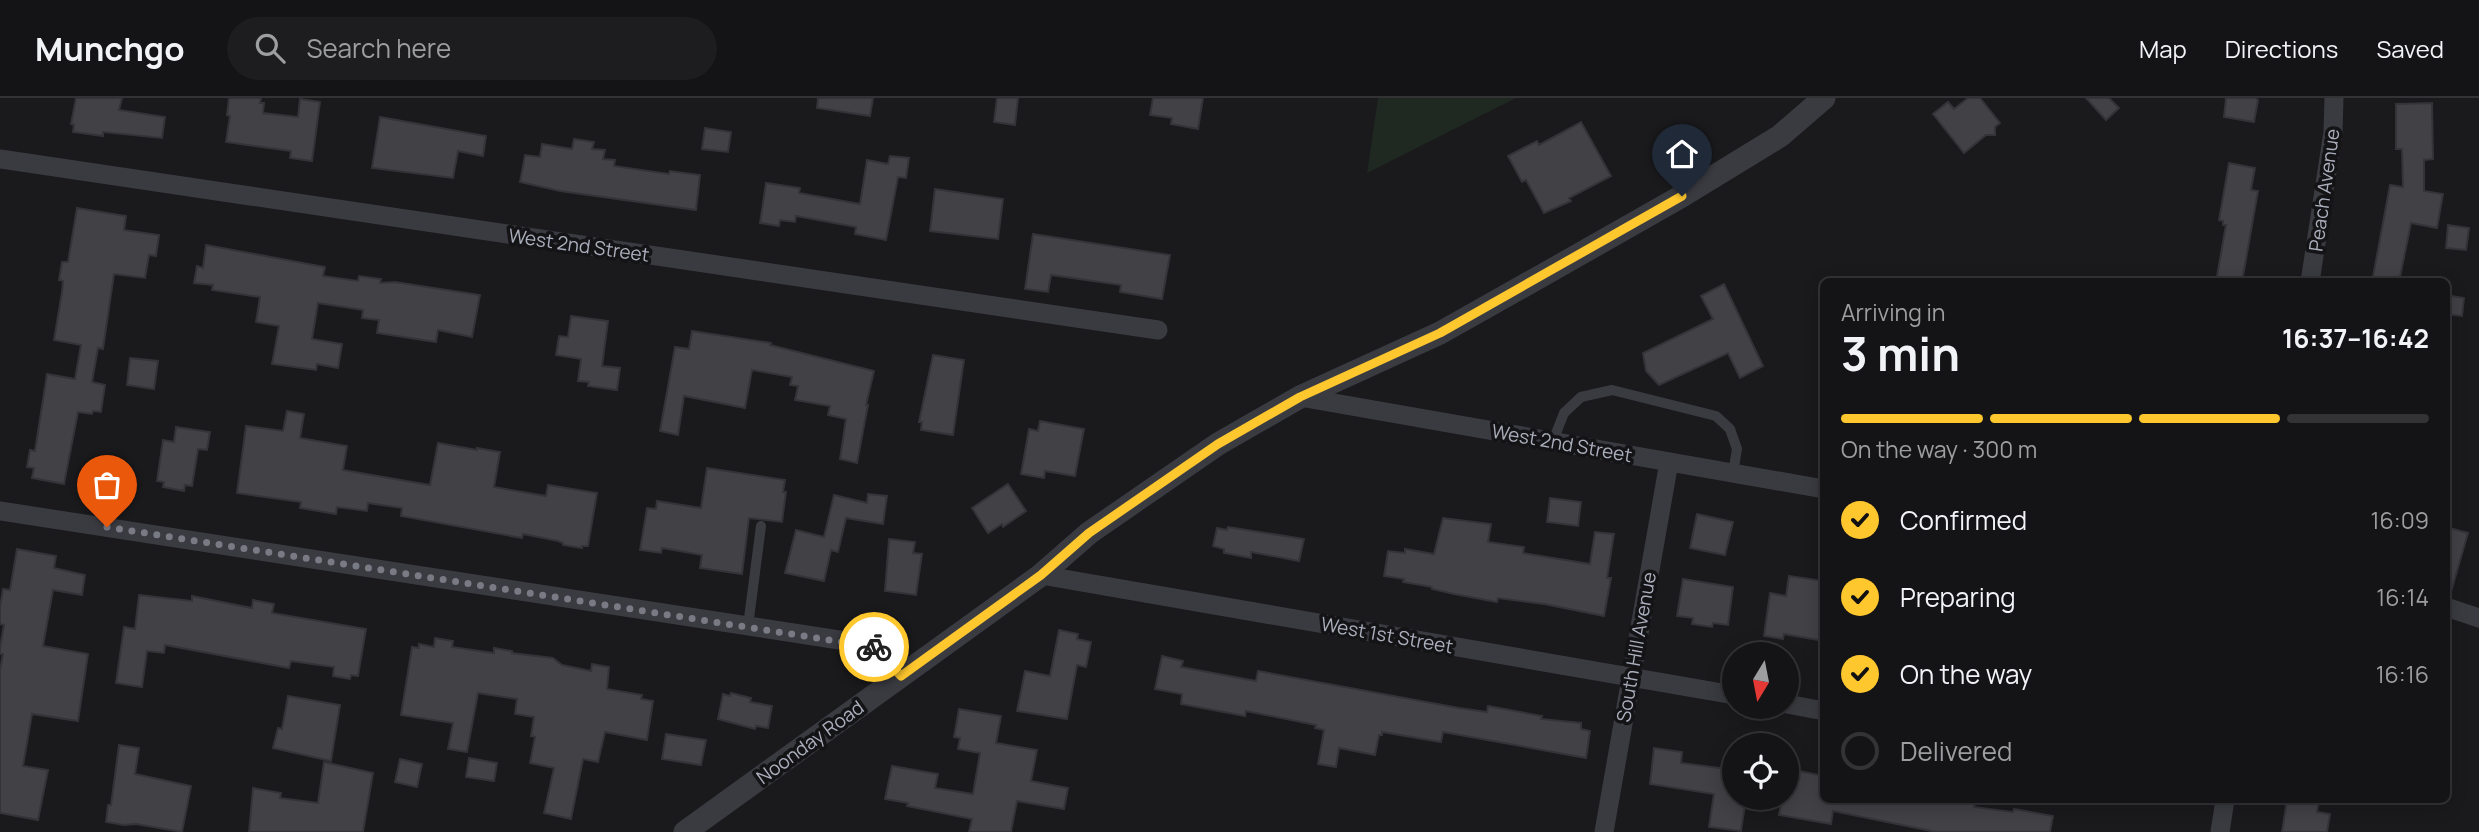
<!DOCTYPE html>
<meta charset="utf-8">
<style>
:root{--surface:#141315;--page:#1d1c1e;--text:#f1f3f6;--muted:#9d9ea0;--line:#333234;--accent:#ffc72e}
body{margin:0;font-family:Manrope,sans-serif;background:var(--page);color:var(--text);height:100vh;display:flex;flex-direction:column;font-size:26px;white-space:nowrap}
*{box-sizing:border-box;margin:0}
p{font-size:23px;color:var(--muted)}
.icon{flex:none;width:38px;height:38px;fill:none;stroke:currentColor;stroke-width:2;stroke-linecap:round;stroke-linejoin:round}
.map{position:relative;flex:1;overflow:hidden}
.panel{position:absolute;left:1820px;top:180px;width:630px;height:525px;display:flex;flex-direction:column;background:var(--surface);border-radius:10px;box-shadow:0 4px 18px #0003,0 0 0 2px var(--line)}
.panel>*{flex:none}
.needle{width:46px;rotate:190deg}
.controls{position:absolute;left:1722px;top:544px;display:grid;gap:14px}
.controls a{display:grid;place-items:center;width:77px;height:77px;border-radius:50%;background:var(--surface);box-shadow:0 4px 18px #0003,0 0 0 2px var(--line);font-size:35px}
.pin{position:absolute;display:grid;place-items:center;width:60px;height:60px;color:#fff;margin:-72px -30px;border-radius:50% 50% 50% 0;rotate:-45deg;box-shadow:0 0 7px #0007}
.pin .icon{rotate:45deg}
.courier{position:absolute;display:grid;place-items:center;width:70px;height:70px;margin:-35px;border:5px solid #ffc72e;border-radius:50%;background:#fff;color:#222;box-shadow:0 2px 9px #0007}
.head em{font-style:normal;font-weight:700}
.head div{display:flex;flex-direction:column-reverse}
.head{display:flex;align-items:center;justify-content:space-between;height:119px;padding:0 21px}
h1{font-size:46px;font-weight:700;line-height:52px}
.bar{display:grid;grid-template-columns:repeat(4,1fr);gap:10px 7px;align-content:center;height:84px;padding:0 21px}
.bar i{height:9px;border-radius:5px;background:var(--line)}
.bar .active{background:var(--accent)}
.bar p{grid-column:span 4}
ol{padding:0 21px;list-style:none}
li{display:flex;align-items:center;gap:21px;height:77px}
li p{margin-inline-start:auto}
li .icon{padding:7px;border-radius:50%;background:var(--accent);color:#111;stroke-width:4}
li:last-child{color:var(--muted)}
li i{width:38px;height:38px;border:4px solid var(--line);border-radius:50%}
header{display:flex;align-items:center;gap:42px;box-sizing:border-box;height:98px;padding:0 35px;background:var(--surface);border-bottom:2px solid var(--line)}
header strong{font-size:33px}
nav{display:flex;gap:38px;margin-inline-start:auto;font-size:24px}
.search{width:490px;height:63px;background:var(--page);display:flex;align-items:center;gap:18px;box-sizing:border-box;padding:0 24px;border-radius:38px;color:var(--muted);font-size:26px}
.map>svg:first-child{display:block}
.green{fill:#1f2821}
.building{fill:#414146;stroke:#343338;stroke-width:2}
.lines{fill:none;stroke-linecap:round;stroke-linejoin:round}
.service{stroke:#3a3b41;stroke-width:10}
.minor{stroke:#3a3b41;stroke-width:19}
.tertiary{stroke:#3a3b41;stroke-width:23}
.done{stroke:#787a84;stroke-width:7;stroke-dasharray:0 12.6}
.route{stroke:#ffc72e;stroke-width:9}
.labels{text-anchor:middle;stroke-width:7;stroke-linejoin:round;paint-order:stroke}
.street-label{font-size:19px;fill:#abafbc;stroke:#141417}
</style>
<header>
<strong>Munchgo</strong>
<div class="search"><svg class="icon" aria-label="search" viewBox="0 0 24 24"><circle cx="10" cy="10" r="6"/><path d="M15 15l6 6"/></svg>Search here</div>
<nav><a>Map</a><a>Directions</a><a>Saved</a></nav>
</header>
<div class="map">
<svg width="2479" height="734" viewBox="0 0 2479 734">
<rect width="100%" height="100%" fill="#1a191c"/>
<path class="green" d="M1378 0H1516L1367 75Z"/>
<path class="building" d="M76 0H122L119 12 165 19 162 40 103 34V38L73 34 74 27 71 26Z
M229 0H261L260 5H264L263 15 298 19 300 1 320 4 312 63 290 60 291 53 226 44 230 18 227 17Z
M818 0H873L870 18 817 10Z
M997 0H1018L1015 27 994 24Z
M1153 0H1203L1198 31 1171 26 1172 20 1150 17Z
M1968 0H1980L2000 25 1995 29V37H1986L1964 55 1933 16 1948 4 1954 11Z
M2086 0H2109L2119 10 2106 22Z
M2226 0H2255L2258 2 2254 24 2224 19Z
M2432 5 2433 61 2424 62V93L2443 96 2437 130 2411 125 2399 184H2372L2390 87 2403 89 2402 51H2396V6Z
M380 19 486 38 483 58 458 53 453 80 372 70Z
M1581 24 1611 78 1569 100 1571 103 1544 115 1526 82 1522 84 1508 58 1537 43 1539 47Z
M705 30 731 34 728 54 702 51Z
M574 41 594 44 592 51 605 52 603 61 615 62 614 68 669 76 670 73 700 77 696 112 560 93 520 84 525 57 540 59 542 46 572 51Z
M890 58 909 60 906 80 898 79 886 142 855 136 856 129 796 118 795 124 780 122 779 128 760 125 766 85 800 90 799 95 860 106 867 62 888 66Z
M2229 65 2255 70 2251 92 2258 93 2242 184H2216L2226 127H2223V123L2219 122Z
M935 91 1003 101 998 141 930 133Z
M77 110 126 118 124 132 159 137 156 158 149 157 145 180 114 176 103 251 98 250 92 284 105 287 101 314 93 313 92 316 78 314 64 386 32 380 34 370 27 369 30 352 35 353 47 276 75 281 81 247 54 242 62 194 63 183 59 182 62 164H68Z
M2448 127 2469 130 2466 152 2446 150Z
M1033 136 1170 157 1162 201 1120 194 1121 187 1051 177 1048 194 1025 191Z
M206 147 325 169 323 178 358 183 359 178 381 181 380 185 395 184 480 197 472 239 438 232 436 244 377 235 379 222 362 220 363 212 318 205 312 241 342 246 338 270 317 266 316 272 272 266 279 228 256 224 260 199 212 192 213 187 194 185 197 168 203 170Z
M1724 186 1763 268 1740 280 1728 255 1659 287 1646 273 1643 255 1713 221 1701 198Z
M2446 197 2464 200 2462 218 2446 216Z
M571 218 608 223 602 268 620 270 617 292 588 288 589 284 578 283 581 261 556 257 559 238 568 239Z
M692 233 771 245 770 247 874 273 866 307H868L857 365 840 361 846 321 828 317 830 308 795 302 798 288 790 287 792 279 752 272 745 310 684 298 678 337 660 333 675 249 689 251Z
M933 257 964 262 953 337 921 332 922 324H919Z
M130 260 158 263 154 291 127 287Z
M287 313 304 316 300 340 347 348 343 372 430 387 438 345 477 352V350L500 354 494 389 546 398 548 387 597 395 588 448H582V450L563 447V445L558 443 523 436 522 440 401 418 402 410 368 405 367 413 337 409 336 416 300 410 301 404 237 395 246 328 283 333Z
M1040 323 1084 331 1075 378 1045 373 1044 380 1021 376 1029 331 1038 333Z
M176 329 210 334 207 352 198 351 192 388 185 387 184 393 163 389 164 384 157 383 163 342 174 344Z
M707 370 785 382 783 394H786L782 424 749 420 742 476 700 470 702 457 662 450 661 455 640 452 647 410 656 411 657 403 701 410Z
M1008 386 1026 413 1003 429 1002 426 988 435 972 410Z
M868 396 887 398 883 426 846 420 838 454 831 452 824 483 785 475 796 432 824 439 834 397 867 405Z
M1550 400 1581 404 1578 428 1547 424Z
M1697 416 1733 424 1725 457 1690 450Z
M1443 420 1491 426 1488 444 1524 449 1523 455 1590 466 1595 434 1614 436 1607 480H1611L1604 518 1544 506 1498 500 1497 504 1454 496 1432 491V489L1403 484 1404 481 1384 478 1388 453 1405 455V451L1434 456Z
M1228 429 1304 441 1299 463 1251 454V460L1224 455V451L1213 448 1217 430 1227 432Z
M2446 429 2468 435 2451 494 2446 493Z
M889 441 915 444 913 455 922 456 916 497 885 493Z
M17 451 56 458 54 470 85 477 82 497 53 492 43 548 88 556 78 623 32 616 23 668 48 672 38 722 0 715V572L3 556H0V550L4 527 0 526V509L3 491 10 492Z
M1789 478 1824 483V543L1784 536 1783 541 1764 538 1770 495 1786 498Z
M1683 481 1733 489 1728 527 1713 525 1712 529 1692 526 1693 520 1677 518Z
M139 497 192 503V498L252 510 253 502 274 506 272 515 366 531 358 578 351 577 350 581 333 578 334 569 291 563 289 570 165 547 164 555 147 553 142 589 116 585 124 529 135 531Z
M1059 532 1078 536 1077 541 1091 544 1086 569 1077 567 1067 621 1017 613 1025 573 1050 578Z
M435 540 453 543 452 549 494 555V550L512 553V555L553 560 562 567 591 573 592 566 609 569 607 591 642 597 641 601 653 603 647 642 605 634 598 664 583 661 571 721 544 715 554 670 530 665 535 639 531 638 534 619 515 616 517 601 478 595 467 654 448 651 453 625 401 617 412 549 419 550V546L434 549Z
M1162 558 1183 563 1181 569 1256 583 1258 573 1459 610 1487 614 1488 608 1542 618 1541 621 1581 625V631L1590 633 1586 660 1443 634 1441 644 1382 634V637H1379L1375 657 1339 650 1336 669 1318 666 1324 632 1315 630 1316 627 1246 613 1245 618 1181 606 1182 596 1155 591Z
M731 595 751 600 750 604 772 608 768 630 756 628 755 631 718 621 723 596 730 598Z
M288 598 340 607 331 663 273 650 278 630 282 631Z
M959 611 1001 618 996 645 1037 652 1031 683 1068 690 1064 711 1017 703 1011 734H969L972 721 907 708 908 705 885 701 892 668 938 676 935 690 973 696 980 655 958 651 960 640 954 639Z
M666 636 706 642 701 667 662 661Z
M119 647 139 650 135 676 191 688 182 734 136 726 124 727 106 724 108 707H111Z
M1654 650 1682 654 1681 665 1734 672V700H1746L1741 733 1709 729 1714 696 1650 686Z
M469 660 497 665 494 683 466 679Z
M400 661 422 666 417 689 395 684Z
M324 664 373 675 363 734H249L253 690 281 695 280 700 318 705Z
M1799 673 1824 678V702H1961L1975 704 1974 709 2013 714 2014 711 2053 718 2050 734H1936L1833 713 1831 726 1779 717 1782 700H1787V676L1798 678Z
M2287 702H2319L2317 714 2330 716 2327 734H2282Z"/>
<g class="lines">
<path class="service" d="M1553 343 1564 315 1581 299 1612 292 1716 318 1730 331 1737 351 1733 375
M748 528 761 428"/>
<path class="minor" d="M0 61 1158 232
M2310 184 2333 34 2334 0
M1300 299 1824 391
M0 413 872 547 901 578
M1041 477 1734 597
M2446 509 2479 520
M1787 606 1824 613
M1604 734 1669 364
M2220 734 2225 702"/>
<path class="tertiary" d="M685 734 1041 477 1089 435 1218 346 1300 299 1440 235 1543 177 1682 98 1780 38 1824 0"/>
</g>
<g class="lines">
<path class="done" d="M107 429 874 549"/>
<path class="route" d="M874 549 901 578 1041 477 1089 435 1218 346 1300 299 1440 235 1682 98"/>
</g>
<g class="labels">
<g class="street-label">
<text transform="translate(2324 92) rotate(-82)" y="7">Peach Avenue</text>
<text transform="translate(579 147) rotate(8)" y="7">West 2nd Street</text>
<text transform="translate(1562 345) rotate(10)" y="7">West 2nd Street</text>
<text transform="translate(1387 537) rotate(10)" y="7">West 1st Street</text>
<text transform="translate(1636 549) rotate(-80)" y="7">South Hill Avenue</text>
<text transform="translate(810 644) rotate(-36)" y="7">Noonday Road</text>
</g>
</g>
</svg>
<div class="controls">
<a><svg class="needle" viewBox="-14 -14 28 28"><path d="M0-13l5 13h-10z" fill="#e53935"/><path d="M0 13l5-13h-10z" fill="#9d9ea0"/></svg></a>
<a><svg class="icon" aria-label="locate" viewBox="0 0 24 24"><circle cx="12" cy="12" r="6"/><path d="M12 2v4M12 18v4M2 12h4M18 12h4"/></svg></a>
</div>
<div class="pin" style="left:107px;top:429px;background:#ea580c"><svg class="icon" aria-label="bag" viewBox="0 0 24 24"><path d="M5 8h14l-1 12H6zM9 8a3 3 0 0 1 6 0"/></svg></div>
<div class="pin" style="left:1682px;top:98px;background:#1f2937"><svg class="icon" aria-label="home" viewBox="0 0 24 24"><path d="M3 11l9-7 9 7M6 9v11h12V9"/></svg></div>
<div class="courier" style="left:874px;top:549px"><svg class="icon" aria-label="bike" viewBox="0 0 24 24"><circle cx="6" cy="16" r="4"/><circle cx="18" cy="16" r="4"/><path d="M6 16l4-8h5l3 8M10 8l3 8H6M13 5h3"/></svg></div>
<section class="panel">
<div class="head"><div><h1>3 min</h1><p>Arriving in</p></div><em>16:37–16:42</em></div>
<div class="bar"><i class="active"></i><i class="active"></i><i class="active"></i><i></i><p>On the way · 300 m</p></div>
<ol>
<li><svg class="icon" aria-label="check" viewBox="0 0 24 24"><path d="M5 12l5 5 9-10"/></svg>Confirmed<p>16:09</p></li>
<li><svg class="icon" aria-label="check" viewBox="0 0 24 24"><path d="M5 12l5 5 9-10"/></svg>Preparing<p>16:14</p></li>
<li><svg class="icon" aria-label="check" viewBox="0 0 24 24"><path d="M5 12l5 5 9-10"/></svg>On the way<p>16:16</p></li>
<li><i></i>Delivered</li>
</ol>
</section>
</div>
